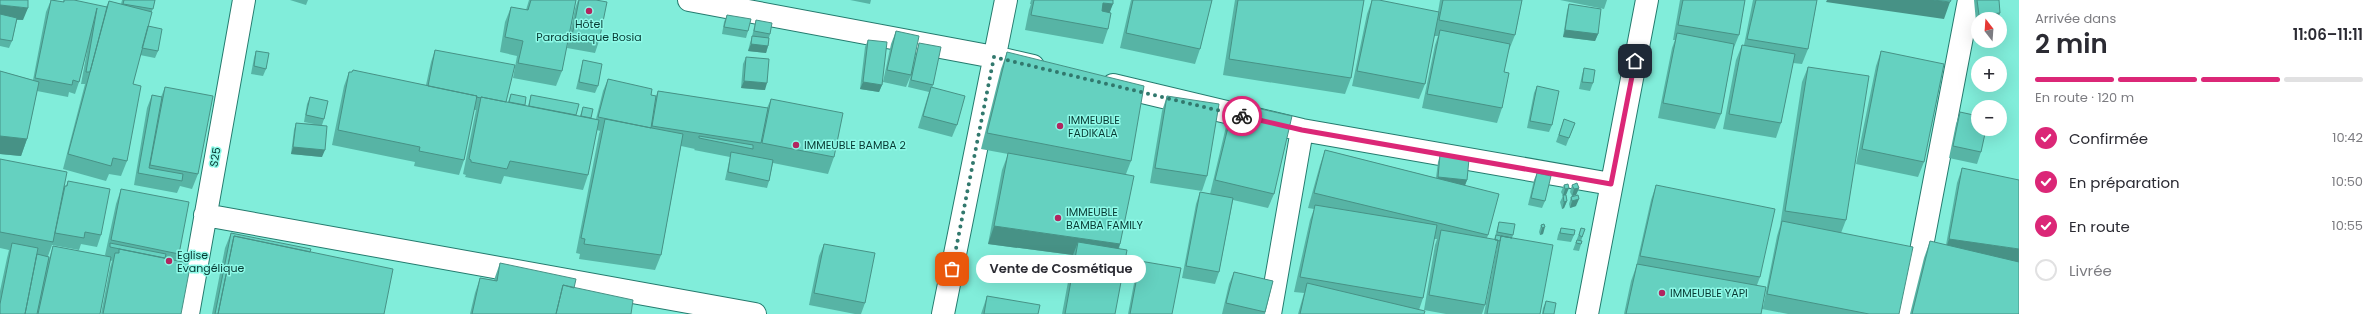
<!DOCTYPE html>
<html lang="fr">
<meta charset="utf-8">
<style>
:root{--surface:#fff;--page:#f2f2f3;--text:#2b2b33;--muted:#7c7c81;--line:#e1e1e2;--accent:#db2777}
body{margin:0;font-family:Poppins,sans-serif;background:var(--page);color:var(--text);height:100vh;display:flex;flex-direction:column;font-size:15px;white-space:nowrap}
*{box-sizing:border-box;margin:0}
p{font-size:13px;color:var(--muted)}
.icon{flex:none;width:22px;height:22px;fill:none;stroke:currentColor;stroke-width:2;stroke-linecap:round;stroke-linejoin:round}
.map{position:relative;flex:1;overflow:hidden}
.panel{display:flex;flex-direction:column;background:var(--surface);width:360px}
.panel>*{flex:none}
.needle{width:26px;rotate:343deg}
.controls{position:absolute;left:1971px;top:12px;display:grid;gap:8px}
.controls a{display:grid;place-items:center;width:36px;height:36px;border-radius:50%;background:var(--surface);box-shadow:0 4px 16px #0002;font-size:20px}
.pin{position:absolute;display:grid;place-items:center;width:34px;height:34px;color:#fff;margin:-17px;border-radius:8px;box-shadow:0 2px 6px #0006}
.courier{position:absolute;display:grid;place-items:center;width:40px;height:40px;margin:-20px;border:3px solid #db2777;border-radius:50%;background:#fff;color:#222;box-shadow:0 1px 5px #0007}
.bubble{position:absolute;height:28px;border-radius:14px;background:var(--surface);box-shadow:0 4px 16px #0002;font-size:13px;font-weight:600;line-height:28px;text-align:center}
.summary em{font-style:normal;font-weight:600}
.summary div{display:flex;flex-direction:column-reverse}
.summary{display:flex;align-items:center;justify-content:space-between;height:68px;padding:0 16px}
h1{font-size:26px;font-weight:600;line-height:30px}
.bar{display:grid;grid-template-columns:repeat(4,1fr);gap:6px 4px;align-content:center;height:48px;padding:0 16px}
.bar i{height:5px;border-radius:3px;background:var(--line)}
.bar .selected{background:var(--accent)}
.bar p{grid-column:span 4}
ol{padding:0 16px;list-style:none}
li{display:flex;align-items:center;gap:12px;height:44px}
li p{margin-inline-start:auto}
li .icon{padding:4px;border-radius:50%;background:var(--accent);color:#fff;stroke-width:4}
li:last-child{color:var(--muted)}
li i{width:22px;height:22px;border:2px solid var(--line);border-radius:50%}
main{display:flex;flex:1;min-height:0}
.map>svg:first-child{display:block}
.lines{fill:none;stroke-linecap:round;stroke-linejoin:round}
.street-casing{stroke:#247b6e;stroke-width:24}
.street{stroke:#fff;stroke-width:22}
.wall{fill:#57b4a5}
.shaded-wall{fill:#479286}
.building{fill:#65d1c0;stroke:#479286}
.done{stroke:#31786d;stroke-width:4;stroke-dasharray:0 7.2}
.route{stroke:#db2777;stroke-width:5}
.poi-dot{fill:#b22660;stroke:#8ffae8;stroke-width:1.5}
.labels{text-anchor:middle;stroke-width:3;stroke-linejoin:round;paint-order:stroke}
.poi-label{font-size:11px;fill:#063932;stroke:#8ffae8;text-anchor:start}
.street-label{font-size:11px;fill:#063932;stroke:#8ffae8}
</style>
<main>
<div class="map">
<svg width="2019" height="314" viewBox="0 0 2019 314">
<rect width="100%" height="100%" fill="#81edda"/>
<g class="lines">
<g class="street-casing">
<path id="street" d="M689 0 994 57 1033 66
M1113 85 1302 130 1611 184
M205 215 755 314
M188 314 244 0
M943 314 1006 0
M1270 314 1302 130
M1587 314 1647 0
M1909 314 1969 0"/>
</g>
<use href="#street" class="street"/>
</g>
<path class="wall" d="M0 0 23 20H17L12 41 9 48 0 46Z
M51 0 63 2 64 0 106 7 109 1 121 4 122 0H155L148 26 158 51 155 58 140 55 133 84 127 161 121 176 109 174 106 181 63 169 85 84H81L88 46 79 82 75 94 69 92 68 97 37 91 27 139 21 156 0 154V71L33 80 46 12Z
M290 0H308L306 5Z
M529 0H576L562 71 556 86 513 78 517 56 500 52 505 22 511 7 526 10Z
M578 0H596L599 41 595 53 567 48 575 9Z
M850 0H871L870 4Z
M1031 0H1113L1110 12 1108 29 1103 44 1025 30 1029 10 1031 4H1030Z
M1131 0H1212L1200 49 1195 64 1120 48Z
M1235 0H1364L1351 78 1345 94 1223 75Z
M1372 0 1438 12 1440 0H1522L1515 35 1509 50H1508L1504 72 1502 108 1497 123 1422 108 1435 45 1438 36H1434L1425 84 1419 99 1352 86 1367 14Z
M1560 0H1607L1604 9Z
M1680 0H1745L1739 35 1733 50 1721 114 1715 129 1658 118 1672 48 1675 40H1673Z
M1753 0H1817L1808 49 1802 64 1793 63 1781 123 1776 138 1723 129 1736 60 1742 45H1744Z
M1974 0H1999L1976 22Z
M1569 4 1598 34 1595 41 1563 37 1567 11Z
M727 15 748 31 746 38 722 34 724 22Z
M756 20 770 34 769 38 768 46 766 53 748 51 750 43 752 37 754 27Z
M896 31 911 75 906 87 883 82 891 44Z
M868 40 882 85 879 92 860 89 865 47Z
M919 43 933 85 932 88 957 125 952 137 918 128 929 92 908 87 917 50Z
M435 50 506 102H508L511 94 525 105 528 106 531 95 576 115 580 116 583 107 591 118 596 119 603 91 608 79 651 95 656 96 658 91 767 108 771 99 834 157 828 174 773 163 769 181 767 188 725 180 730 157 694 150 695 149 681 146 661 255 655 270 579 259 580 254 576 253 599 134 600 131 597 130 588 175 583 190 504 176 501 184 465 177 466 175 463 174 476 110H474L464 160 459 175 414 166 415 162 332 145 344 86 349 72 426 85 431 62Z
M256 51 266 69 263 76 251 74 254 58Z
M1881 51 1924 162 1918 177 1856 164 1876 66Z
M1007 52 1131 161 1126 174 1120 244 1119 249 1115 314H1062L1073 255 988 244 1002 170 1008 154 981 149 1001 69Z
M746 57 765 90 741 88 743 64Z
M583 60 598 86 595 93 576 89 581 68Z
M1808 67 1846 220 1841 233 1899 314H1788L1762 309 1761 314H1624L1631 281 1636 267 1651 200 1656 185 1760 277 1757 285 1763 307 1777 236 1780 226 1802 82Z
M1584 68 1593 83 1590 91 1579 89 1582 75Z
M1537 86 1552 125 1549 132 1527 128 1534 93Z
M165 87 198 174 192 189 180 186 177 193 134 185 147 108 152 95 161 97Z
M1167 96 1207 176 1202 191 1150 183 1162 111Z
M310 97 324 119 322 125V157L291 154 294 130 296 123 314 124 304 122 307 104Z
M1234 103 1274 194 1268 208 1233 200 1219 272 1215 284 1182 278 1196 204 1200 192 1210 194 1228 118Z
M1960 112 1981 152 1977 164 1949 158 1956 124Z
M1564 119 1575 123 1566 146 1556 142Z
M1325 150 1436 178 1438 162 1440 155 1467 180 1465 185 1488 235 1487 238 1494 240 1499 222 1513 235 1512 238 1540 314H1484L1496 251 1497 248H1496L1485 305 1482 314H1446L1424 310 1435 245 1437 239H1434L1423 298 1419 310 1424 314H1298L1304 293 1294 292 1310 220 1314 209 1308 208 1320 165Z
M0 159 65 186H66L68 181 101 235 97 247 81 244 79 250 52 245 48 256 49 259 53 246 106 256 105 255 116 204 121 189 179 254 176 260 181 314H101L110 268 112 261 110 260 100 314H0V291L7 258 9 250 0 248Z
M1962 168 2019 314H1910L1924 258 1930 241 1946 245 1957 183Z
M1537 173 1545 201 1542 208 1528 205 1534 180Z
M1568 184 1566 195 1567 201 1564 208 1562 209 1560 202 1563 196 1561 192 1564 185Z
M1572 185 1579 188 1576 195 1572 196 1570 192Z
M1571 197 1576 206 1570 208 1569 204Z
M1544 224 1543 234 1540 235 1539 232 1541 225Z
M1561 228 1574 235 1571 242 1557 240 1558 235Z
M1581 228 1585 229 1581 241H1582L1579 251 1573 250Z
M231 233 310 252 384 314H212L225 248Z
M824 244 865 303 861 314H855L809 305 819 256Z
M1140 261 1172 314H1128L1136 273Z
M500 263 574 288 631 314H470L475 293 480 278 494 280Z
M1234 272 1273 281 1265 314H1222L1229 284Z
M987 296 1038 314H981Z
M1546 301 1554 314H1542L1543 308Z"/>
<path class="shaded-wall" d="M1827 0H1933L1950 2 1944 19 1826 2Z
M1103 3 1113 4 1107 19 1098 18Z
M0 5 28 8 23 20 0 18Z
M2000 13 1998 19H1978V22H1976L1979 15Z
M1565 30 1598 34 1595 41 1563 37Z
M751 44 768 46 766 53 748 51Z
M744 81 767 83 765 90 741 88Z
M863 82 882 85 879 92 860 89Z
M0 136 27 139 21 156 0 154Z
M293 147 325 150 322 157 291 154Z
M1438 177 1467 180 1464 188 1435 184Z
M1569 188 1566 195 1563 196 1565 189Z
M1579 188 1576 195 1572 196 1574 189Z
M1579 199 1576 206 1570 208 1572 201Z
M1567 201 1564 208 1562 209 1564 202Z
M994 226 1120 244 1114 261 1078 242 1073 255 988 244Z
M1545 227 1543 234 1540 235 1542 228Z
M1949 239 2019 249V265L1944 254Z"/>
<path class="building" d="M0 0H28V8L0 5Z
M51 0 64 2V0H74L107 7 90 72H86L97 8 79 82 73 80 72 85 35 78Z
M124 0H155L153 9 123 4Z
M531 0H576L562 71 518 63 523 41 505 37 511 7 528 10Z
M579 0H596L607 2 599 41 572 36Z
M1034 0H1113V4L1103 3 1102 11 1111 13 1108 29 1031 15Z
M1133 0H1212L1200 49 1126 33Z
M1238 0H1364L1351 78 1229 59Z
M1372 0H1379L1439 12 1425 84 1357 71Z
M1443 0H1522L1515 35 1439 20Z
M1683 0H1745L1739 35 1678 25Z
M1756 0H1817L1808 49 1747 39Z
M1933 0H1951L1950 2Z
M1977 0H1999L2000 13 1979 15Z
M109 1 152 12 133 84 141 86 127 161 113 158 111 166 68 154Z
M1569 4 1601 9 1598 34 1565 30Z
M0 14 17 18 12 41 0 39Z
M727 15 751 19 748 31 724 27Z
M756 20 772 23 770 34 754 31Z
M148 26 162 29 158 51 142 48Z
M1440 30 1510 44 1504 72 1509 73 1502 108 1427 94Z
M896 31 919 36 911 75 887 70Z
M1677 33 1734 44 1721 114 1663 103Z
M752 36 769 38 768 46 751 44Z
M868 40 887 42 882 85 863 82Z
M919 43 941 47 933 85 911 80Z
M1742 45 1795 54 1781 123 1729 114Z
M435 50 515 65 506 102 481 97V98L476 97 477 96 428 86Z
M256 51 269 53 266 69 254 66Z
M1881 51 1944 64 1924 162 1862 149Z
M1007 52 1144 86 1131 161 987 133Z
M746 57 769 59 767 83 744 81Z
M583 60 602 64 598 86 579 82Z
M1808 67 1869 76 1846 220 1785 211Z
M1584 68 1595 70 1593 83 1582 82Z
M353 70 477 96 464 160 419 151 420 147 338 130 349 72H352Z
M0 71 39 82 27 139 0 136Z
M608 79 652 89 651 95 656 96 651 128 598 117Z
M1537 86 1559 91 1552 125 1530 121Z
M165 87 213 96 198 174 150 165Z
M931 87 965 96 957 125 923 116Z
M658 91 768 108 761 143 652 126Z
M511 94 526 97 525 105 509 102Z
M152 95 162 97 149 168 183 174 182 181 138 173Z
M531 95 579 104 576 115 529 106Z
M1167 96 1219 104 1207 176 1155 168Z
M310 97 328 101 324 119 306 115Z
M481 97 599 120 588 175 510 161 507 169 471 162V160L469 159Z
M771 99 843 113 834 157 762 143Z
M1234 103 1292 116 1274 194 1215 180Z
M583 107 593 109 591 118 581 116Z
M1960 112 1978 116V129H1986L1981 152 1953 146Z
M605 119 683 134 661 255 584 244 585 239 581 238Z
M1564 119 1575 123 1569 138 1559 135Z
M296 123 327 126 325 150 293 147Z
M699 136 753 145V149L699 138Z
M1325 150 1499 194 1488 235 1314 193Z
M731 152 773 160 769 181 728 172Z
M1008 153 1134 176 1120 244 994 226Z
M1440 155 1469 159 1467 180 1438 177Z
M0 159 67 172 53 242 0 232Z
M1962 168 2019 180V249L1949 239Z
M1537 173 1551 176 1545 201 1531 198Z
M68 181 110 189 101 235 85 232 84 238 55 233 65 186H67Z
M1577 183 1579 188 1574 189 1572 185Z
M1568 184 1569 188 1565 189 1564 185Z
M1656 185 1775 209 1760 277 1640 256Z
M121 189 189 202 179 254 111 240Z
M1200 192 1233 198 1219 272 1186 266Z
M1563 195H1566L1567 201 1564 202Z
M1578 195 1579 199 1572 201 1571 197Z
M1315 205 1437 225 1423 298 1300 277Z
M1782 221 1913 247 1899 314H1869L1767 294Z
M1499 222 1515 224 1513 235 1497 232Z
M1544 224 1545 227 1542 228 1541 225Z
M1561 228 1575 230 1574 235 1560 233Z
M1581 228 1585 229 1582 237 1579 235Z
M1441 230 1498 240 1485 305 1429 295Z
M231 233 311 249 310 252 234 236 218 314H215Z
M1496 235 1512 238 1501 236 1500 241 1495 240Z
M234 236 393 269 384 314H218Z
M1501 236 1553 245 1540 314H1487Z
M1577 240 1582 241 1581 244 1576 243Z
M1930 241 2019 262V314H1912Z
M1078 242 1127 250 1115 314H1065Z
M12 243 38 248 25 314H0V304Z
M110 243 166 254 165 258 110 247Z
M824 244 875 253 865 303 814 293Z
M53 246 111 257 100 314H38Z
M119 249 188 263V267H190L181 314H103L115 253H119Z
M37 254 49 257 37 314H25Z
M1140 261 1181 268 1172 314H1130Z
M500 263 576 279 574 288 563 285 556 314H472L480 278 497 281Z
M1637 264 1766 287 1761 314H1626Z
M1234 272 1273 281 1265 312 1226 303Z
M1307 283 1425 311 1424 314H1300Z
M563 285 633 300 631 314H556Z
M987 296 1040 305 1038 314H984Z
M1546 301 1556 303 1554 314H1543Z"/>
<g class="lines">
<path class="done" d="M952 269 994 57 1242 116"/>
<path class="route" d="M1242 116 1302 130 1611 184 1635 61"/>
</g>
<g class="poi-dot">
<circle cx="589" cy="11" r="4"/>
<circle cx="1060" cy="126" r="4"/>
<circle cx="796" cy="145" r="4"/>
<circle cx="1058" cy="218" r="4"/>
<circle cx="169" cy="261" r="4"/>
<circle cx="1662" cy="293" r="4"/>
</g>
<g class="labels">
<g class="poi-label">
<text x="589" y="28" text-anchor="middle">Hôtel<tspan x="589" dy="13">Paradisiaque Bosia</tspan></text>
<text x="1068" y="124">IMMEUBLE<tspan x="1068" dy="13">FADIKALA</tspan></text>
<text x="804" y="149">IMMEUBLE BAMBA 2</text>
<text x="1066" y="216">IMMEUBLE<tspan x="1066" dy="13">BAMBA FAMILY</tspan></text>
<text x="177" y="259">Eglise<tspan x="177" dy="13">Evangélique</tspan></text>
<text x="1670" y="297">IMMEUBLE YAPI</text>
</g>
<g class="street-label">
<text transform="translate(215 157) rotate(-80)" y="4">S25</text>
</g>
</g>
</svg>
<div class="controls">
<a><svg class="needle" viewBox="-14 -14 28 28"><path d="M0-13l5 13h-10z" fill="#e53935"/><path d="M0 13l5-13h-10z" fill="#7c7c81"/></svg></a>
<a>+</a>
<a>−</a>
</div>
<div class="pin" style="left:952px;top:269px;background:#ea580c"><svg class="icon" aria-label="bag" viewBox="0 0 24 24"><path d="M5 8h14l-1 12H6zM9 8a3 3 0 0 1 6 0"/></svg></div>
<div class="pin" style="left:1635px;top:61px;background:#1f2937"><svg class="icon" aria-label="home" viewBox="0 0 24 24"><path d="M3 11l9-7 9 7M6 9v11h12V9"/></svg></div>
<div class="courier" style="left:1242px;top:116px"><svg class="icon" aria-label="bike" viewBox="0 0 24 24"><circle cx="6" cy="16" r="4"/><circle cx="18" cy="16" r="4"/><path d="M6 16l4-8h5l3 8M10 8l3 8H6M13 5h3"/></svg></div>
<div class="bubble" style="left:976px;top:255px;width:170px">Vente de Cosmétique</div>
</div>
<section class="panel">
<div class="summary"><div><h1>2 min</h1><p>Arrivée dans</p></div><em>11:06–11:11</em></div>
<div class="bar"><i class="selected"></i><i class="selected"></i><i class="selected"></i><i></i><p>En route · 120 m</p></div>
<ol>
<li><svg class="icon" aria-label="check" viewBox="0 0 24 24"><path d="M5 12l5 5 9-10"/></svg>Confirmée<p>10:42</p></li>
<li><svg class="icon" aria-label="check" viewBox="0 0 24 24"><path d="M5 12l5 5 9-10"/></svg>En préparation<p>10:50</p></li>
<li><svg class="icon" aria-label="check" viewBox="0 0 24 24"><path d="M5 12l5 5 9-10"/></svg>En route<p>10:55</p></li>
<li><i></i>Livrée</li>
</ol>
</section>
</main>
